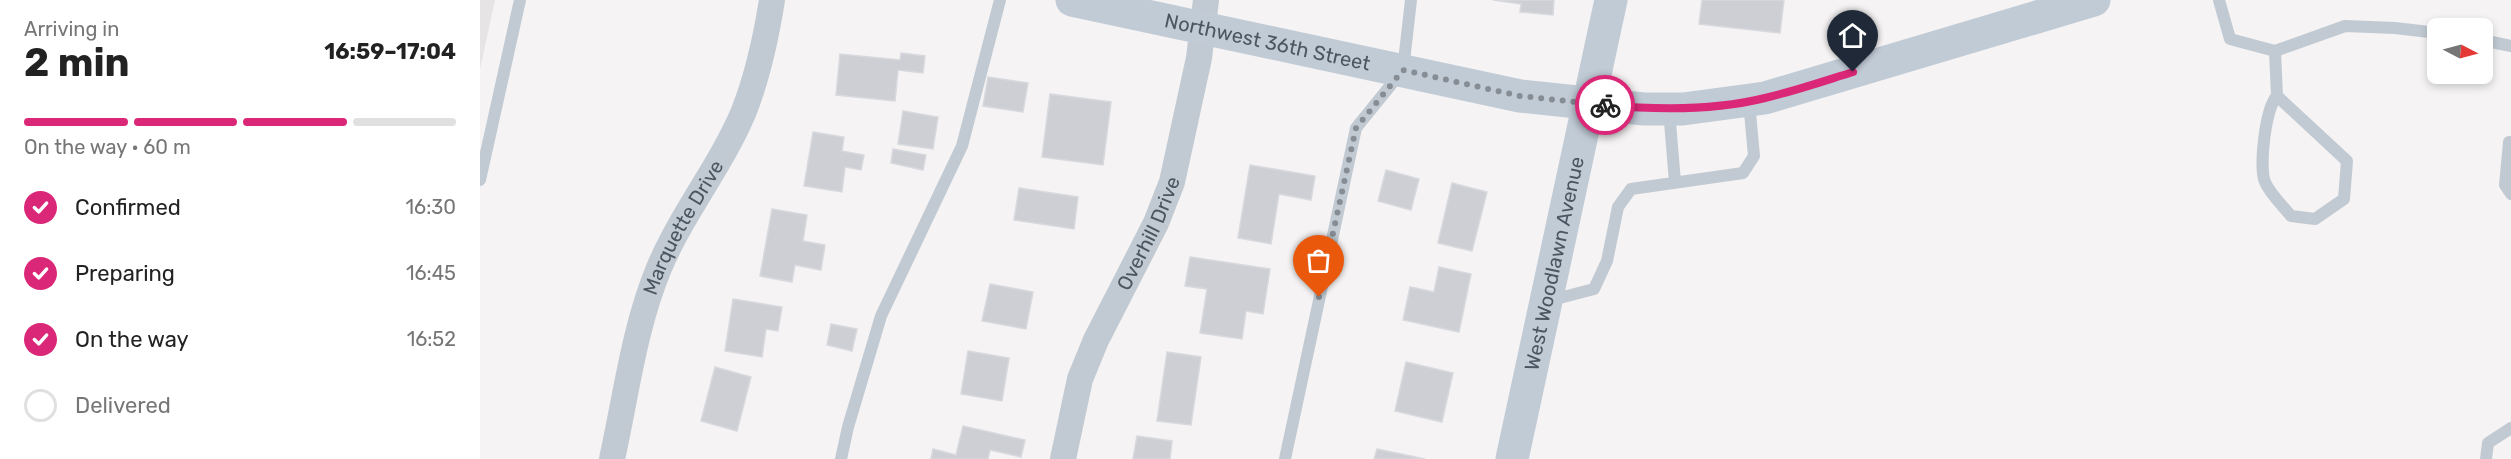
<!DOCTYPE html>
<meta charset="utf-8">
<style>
:root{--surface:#fff;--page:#f2f2f2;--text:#222;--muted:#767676;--line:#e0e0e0;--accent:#db2777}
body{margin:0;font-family:Rubik,sans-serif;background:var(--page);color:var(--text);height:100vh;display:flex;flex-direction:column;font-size:22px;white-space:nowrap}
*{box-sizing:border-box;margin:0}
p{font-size:20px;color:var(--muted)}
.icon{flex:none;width:33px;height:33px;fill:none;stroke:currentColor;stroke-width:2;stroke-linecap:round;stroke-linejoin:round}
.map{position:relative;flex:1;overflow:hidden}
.side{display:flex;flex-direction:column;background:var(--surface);width:480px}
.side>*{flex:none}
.needle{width:39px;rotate:96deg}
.fabs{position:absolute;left:1947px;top:18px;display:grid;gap:12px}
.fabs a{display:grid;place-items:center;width:66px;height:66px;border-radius:9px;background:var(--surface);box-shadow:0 3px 9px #0003;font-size:30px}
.pin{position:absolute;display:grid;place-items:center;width:51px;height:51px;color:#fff;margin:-62px -26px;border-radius:50% 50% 50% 0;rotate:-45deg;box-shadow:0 0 6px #0007}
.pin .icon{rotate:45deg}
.courier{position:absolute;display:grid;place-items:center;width:60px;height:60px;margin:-30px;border:4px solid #db2777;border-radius:50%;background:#fff;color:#222;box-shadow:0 2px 8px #0007}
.overview em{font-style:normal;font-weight:700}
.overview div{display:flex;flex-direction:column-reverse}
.overview{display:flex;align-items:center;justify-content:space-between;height:102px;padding:0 24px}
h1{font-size:39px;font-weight:700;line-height:45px}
.bar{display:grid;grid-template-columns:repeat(4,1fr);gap:9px 6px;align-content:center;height:72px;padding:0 24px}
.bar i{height:8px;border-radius:4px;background:var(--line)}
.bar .on{background:var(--accent)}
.bar p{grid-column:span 4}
ol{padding:0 24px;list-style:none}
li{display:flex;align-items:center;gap:18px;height:66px}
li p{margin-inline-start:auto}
li .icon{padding:6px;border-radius:50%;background:var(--accent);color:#fff;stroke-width:4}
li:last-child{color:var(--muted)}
li i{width:33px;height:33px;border:3px solid var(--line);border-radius:50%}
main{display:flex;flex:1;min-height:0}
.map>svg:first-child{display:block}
.education{fill:#e6e4e5}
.building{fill:#cdcfd5;stroke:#d7d9de;stroke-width:1.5}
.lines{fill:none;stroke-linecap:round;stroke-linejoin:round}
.lane{stroke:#c1cad2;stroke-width:12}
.street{stroke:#c1cad2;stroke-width:26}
.secondary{stroke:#c1cbd6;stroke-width:33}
.done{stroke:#868d94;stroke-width:6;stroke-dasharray:0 10.8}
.route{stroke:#db2777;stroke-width:8}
.labels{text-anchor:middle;stroke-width:4.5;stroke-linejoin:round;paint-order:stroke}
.street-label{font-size:20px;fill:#4a5661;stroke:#fff}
</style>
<main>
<section class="side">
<div class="overview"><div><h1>2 min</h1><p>Arriving in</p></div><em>16:59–17:04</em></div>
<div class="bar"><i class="on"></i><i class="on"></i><i class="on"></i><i></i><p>On the way · 60 m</p></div>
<ol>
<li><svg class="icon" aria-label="check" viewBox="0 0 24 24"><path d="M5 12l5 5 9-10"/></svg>Confirmed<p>16:30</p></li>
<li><svg class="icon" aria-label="check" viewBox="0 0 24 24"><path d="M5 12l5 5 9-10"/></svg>Preparing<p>16:45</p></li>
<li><svg class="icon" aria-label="check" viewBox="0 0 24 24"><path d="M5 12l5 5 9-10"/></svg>On the way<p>16:52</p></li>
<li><i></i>Delivered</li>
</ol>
</section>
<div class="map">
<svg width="2031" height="459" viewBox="0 0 2031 459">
<rect width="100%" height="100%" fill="#f5f3f3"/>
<path class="education" d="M0 0H15L0 69Z"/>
<path class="building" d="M1013 0H1074L1073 15 1040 12 1041 4Z
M1222 0H1304L1300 33 1219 24Z
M421 53 445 56 443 73 418 70 415 101 356 95 360 54 420 60Z
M508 77 548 83 543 112 503 106Z
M570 94 631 102 623 165 562 157Z
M423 111 458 117 453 149 418 144Z
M333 132 364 137 362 151 384 155 381 170 365 167 362 192 324 186Z
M413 149 446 155 443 170 411 163Z
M770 165 835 176 831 200 799 194 791 244 758 238Z
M906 170 939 179 931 210 898 201Z
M972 183 1007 192 992 251 958 243Z
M539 188 598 197 594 229 534 220Z
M292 209 327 215 323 241 345 245 341 270 315 265 312 282 280 276Z
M710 257 790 269 783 314 766 311 762 339 720 333 727 289 705 286Z
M959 267 991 274 979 332 923 320 930 287 954 292Z
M510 284 553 292 546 329 502 321Z
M253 299 302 307 298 331 286 329 282 357 245 351Z
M351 324 377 329 372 351 347 345Z
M488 351 529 358 522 401 481 394Z
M687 352 721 357 711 425 677 421Z
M926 362 973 373 962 422 915 411Z
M235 367 271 377 257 431 221 421Z
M483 426 545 440 541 457 510 450 508 459H451L453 449 476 455Z
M657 436 692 441 690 459H653Z
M897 449 945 459H894Z"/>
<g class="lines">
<path class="lane" d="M1739 0 1750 39 1795 51 1865 26 1915 28 1958 33
M2002 40 2031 46
M1795 51 1797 96 1867 161 1864 199 1835 219 1811 216C1803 206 1790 194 1785 182 1779 168 1785 108 1797 96
M1189 110 1195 182
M2031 142H2029L2025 185 2031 194
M0 180 40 0
M1068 301 1114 289 1127 261 1138 207 1151 189 1263 173 1274 156 1269 102
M361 459 368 427 401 316 482 146 520 0
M805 459 876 128 923 70 931 0
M2006 459 2008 443 2031 428"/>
<g class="street">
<path id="s1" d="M132 459C146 396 154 328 179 268 202 213 241 166 264 111 278 75 286 38 292 0"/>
<path id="s2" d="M583 459 600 379 616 340 676 223 692 182 719 58 726 0"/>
</g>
<g class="secondary">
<path id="s3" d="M592 0 1040 96 1164 109H1203L1285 98 1614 0"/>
<path id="s4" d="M1032 459 1131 0"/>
</g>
</g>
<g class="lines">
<path class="done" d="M839 297 876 128 923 70 1040 96 1125 105"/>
<path class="route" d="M1125 105C1178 110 1233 111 1285 98 1315 91 1344 81 1373 72"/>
</g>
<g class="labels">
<g class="street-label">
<text dy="7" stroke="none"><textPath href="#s3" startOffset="200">Northwest 36th Street</textPath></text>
<text dy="7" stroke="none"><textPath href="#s1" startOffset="244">Marquette Drive</textPath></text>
<text dy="7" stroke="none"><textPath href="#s2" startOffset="243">Overhill Drive</textPath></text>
<text dy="7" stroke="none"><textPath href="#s4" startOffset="200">West Woodlawn Avenue</textPath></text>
</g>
</g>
</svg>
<div class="fabs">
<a><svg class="needle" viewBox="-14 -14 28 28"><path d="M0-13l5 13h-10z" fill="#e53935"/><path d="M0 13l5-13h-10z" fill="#767676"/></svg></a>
</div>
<div class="pin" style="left:839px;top:297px;background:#ea580c"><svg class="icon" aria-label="bag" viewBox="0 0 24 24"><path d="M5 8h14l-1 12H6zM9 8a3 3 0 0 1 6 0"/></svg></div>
<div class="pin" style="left:1373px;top:72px;background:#1f2937"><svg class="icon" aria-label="home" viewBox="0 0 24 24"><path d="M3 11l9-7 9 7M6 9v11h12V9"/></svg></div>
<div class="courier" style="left:1125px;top:105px"><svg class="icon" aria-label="bike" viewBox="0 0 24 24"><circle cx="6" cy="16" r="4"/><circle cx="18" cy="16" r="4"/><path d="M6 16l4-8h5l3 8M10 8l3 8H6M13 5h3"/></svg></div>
</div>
</main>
